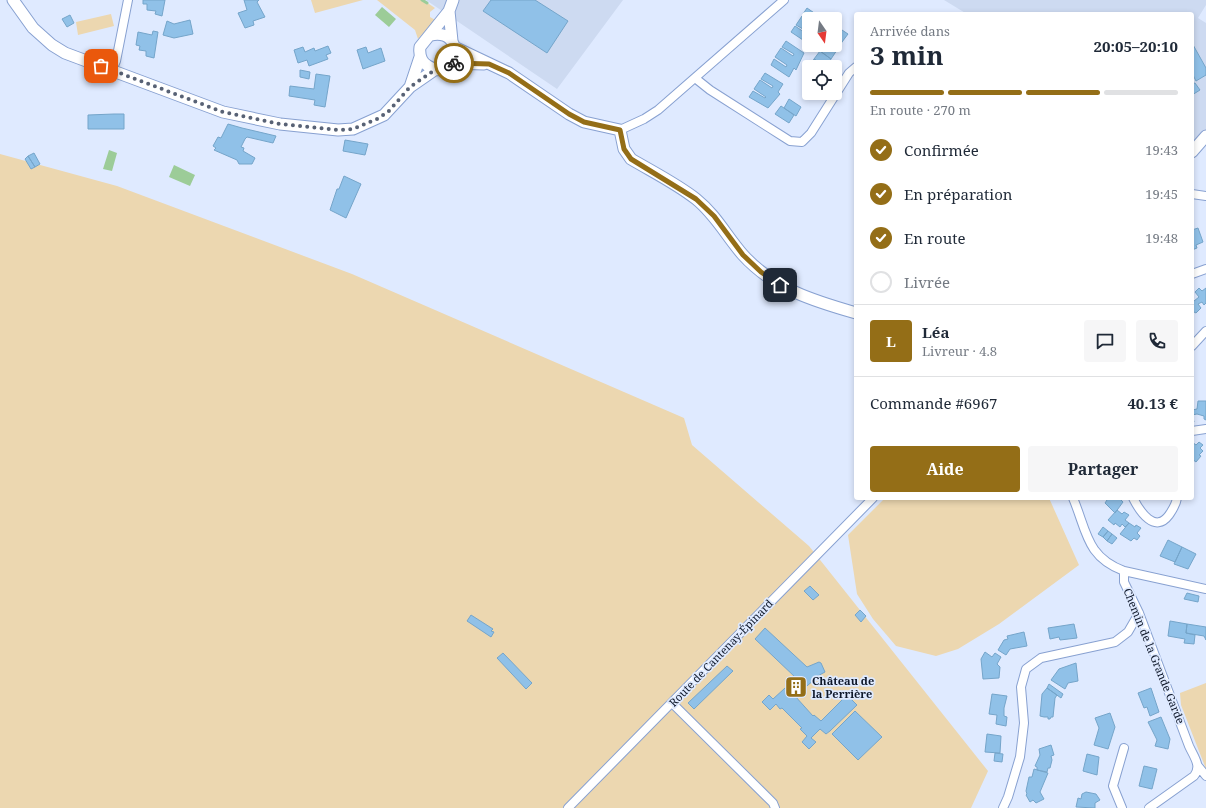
<!DOCTYPE html>
<html lang="fr">
<meta charset="utf-8">
<style>
:root{--surface:#fff;--page:#f6f6f7;--text:#1f2937;--muted:#747a83;--line:#e0e1e3;--accent:#946e17}
body{margin:0;font-family:"Noto Serif",serif;background:var(--page);color:var(--text);height:100vh;display:flex;flex-direction:column;font-size:15px;white-space:nowrap}
*{box-sizing:border-box;margin:0}
p{font-size:13px;color:var(--muted)}
.icon{flex:none;width:22px;height:22px;fill:none;stroke:currentColor;stroke-width:2;stroke-linecap:round;stroke-linejoin:round}
.map{position:relative;flex:1;overflow:hidden}
.sheet{position:absolute;left:854px;top:12px;width:340px;height:488px;display:flex;flex-direction:column;background:var(--surface);border-radius:4px;box-shadow:0 2px 6px #0003}
.sheet>*{flex:none}
.needle{width:26px;rotate:166deg}
.buttons{position:absolute;left:802px;top:12px;display:grid;gap:8px}
.buttons a{display:grid;place-items:center;width:40px;height:40px;border-radius:4px;background:var(--surface);box-shadow:0 2px 6px #0003;font-size:20px}
.pin{position:absolute;display:grid;place-items:center;width:34px;height:34px;color:#fff;margin:-17px;border-radius:8px;box-shadow:0 2px 6px #0006}
.courier{position:absolute;display:grid;place-items:center;width:40px;height:40px;margin:-20px;border:3px solid #946e17;border-radius:50%;background:#fff;color:#222;box-shadow:0 1px 5px #0007}
.headline em{font-style:normal;font-weight:700}
.headline div{display:flex;flex-direction:column-reverse}
.headline{display:flex;align-items:center;justify-content:space-between;height:68px;padding:0 16px}
h1{font-size:26px;font-weight:700;line-height:30px}
.bar{display:grid;grid-template-columns:repeat(4,1fr);gap:6px 4px;align-content:center;height:48px;padding:0 16px}
.bar i{height:5px;border-radius:3px;background:var(--line)}
.bar .on{background:var(--accent)}
.bar p{grid-column:span 4}
.line{display:flex;align-items:center;gap:10px;padding:0 16px;border-top:1px solid var(--line)}
.line div{flex:1}
.round{display:grid;place-items:center;flex:none;width:42px;height:42px;border-radius:4px;background:var(--page)}
ol{padding:0 16px;list-style:none}
li{display:flex;align-items:center;gap:12px;height:44px}
li p{margin-inline-start:auto}
li .icon{padding:4px;border-radius:50%;background:var(--accent);color:#fff;stroke-width:4}
li:last-child{color:var(--muted)}
li i{width:22px;height:22px;border:2px solid var(--line);border-radius:50%}
.primary-button{display:flex;gap:8px;margin-top:auto;padding:8px 16px}
.primary-button a{flex:1;height:46px;border-radius:4px;background:var(--accent);color:#fff;font-size:16px;font-weight:700;line-height:46px;text-align:center}
.primary-button a+a{background:var(--page);color:var(--text)}
.map>svg:first-child{display:block}
.built{fill:#cddaf1}
.green{fill:#ecd7b0}
.water{fill:#9ccc98}
.lines{fill:none;stroke-linecap:round;stroke-linejoin:round}
.stream{stroke:#9ccc98;stroke-width:3}
.building{fill:#90c1e8;stroke:#75a5ca}
.street-casing{stroke:#88a1d1;stroke-width:10}
.secondary-casing{stroke:#88a1d1;stroke-width:13}
.street{stroke:#fff;stroke-width:8}
.secondary{stroke:#fff;stroke-width:11}
.done{stroke:#586275;stroke-width:4;stroke-dasharray:0 7.2}
.route{stroke:#946e17;stroke-width:5}
.labels{text-anchor:middle;stroke-width:3.5;stroke-linejoin:round;paint-order:stroke}
.street-label{font-size:11px;fill:#0f182a;stroke:#dfeaff}
.poi-label{font-size:11px;font-weight:bold;fill:#0f182a;stroke:#dfeaff;text-anchor:start}
</style>
<div class="map">
<svg width="1206" height="808" viewBox="0 0 1206 808">
<rect width="100%" height="100%" fill="#dfeaff"/>
<path class="built" d="M426 0H623L557 89Z
M944 0H1206V5L1198 18 1206 23V143L1192 156V14H967Z"/>
<path class="green" d="M311 0H363L315 13Z
M377 0H423L435 8 430 12V17L437 21C431 29 423 32 418 39L415 30Z
M111 14 114 26 78 35 76 22Z
M0 154 117 186 352 274 684 418 692 445 809 546 988 771 971 808H0Z
M885 498H1049L1079 565 999 624 958 649 936 656 896 646 873 619 857 594 848 535Z
M1206 683V769L1181 705 1180 693Z"/>
<path class="water" d="M382 7 396 19 389 27 375 15Z
M109 150 117 153 112 171 103 169Z
M174 165 195 175 190 186 169 177Z"/>
<g class="lines">
<path class="stream" d="M422 0 427 3"/>
</g>
<path class="building" d="M143 0H165L162 16 155 14 156 11 147 10V4H143Z
M244 0H259L257 2 265 17 253 21 254 25 245 28 238 13 247 10Z
M491 0H535L568 21 547 53 483 11Z
M807 8 823 19H810L803 14Z
M70 15 74 23 67 27 62 19Z
M802 16 809 20V44L791 32 795 26 807 34 808 32 796 25Z
M190 20 193 34 174 38 163 35 167 21 174 24Z
M836 26 848 34 842 42 835 37Z
M153 31 158 32 154 58 146 56V51L139 50 140 46 136 45 138 32 152 35Z
M835 37 842 42 837 50 829 45H835Z
M786 41 804 53 796 70 794 68 789 77 771 65 774 59 786 67 787 65 775 57 781 48 793 56 794 54 782 47Z
M1192 43 1206 68V75L1196 81 1192 73Z
M824 45H829L837 50 831 59 820 51Z
M328 46 331 53 326 55 328 59 309 66 307 60 298 63 294 50 303 47 305 52 314 48 315 51Z
M366 47 368 53 381 48 385 61 363 69 357 50Z
M820 51 831 59 826 67 814 59Z
M814 59 826 67H809Z
M300 70 310 72 309 79 300 77Z
M765 73 783 84 778 92 780 94 768 108 749 97 753 91 765 98 766 97 754 89 760 80 772 88 773 86 761 79Z
M316 74 330 76 325 107 314 105 315 100 289 96 290 86 314 89Z
M1195 83 1200 90 1192 95V84Z
M789 99 801 107 796 116 784 108Z
M781 106 794 115 789 123 775 114Z
M114 114H124V129H88V115Z
M228 124 242 128 276 136 273 143 247 137 245 139 241 147 244 148 243 151 255 158 252 164H239L237 160 214 150 216 148 213 146 218 137 221 138Z
M345 140 368 144 365 155 343 151Z
M34 153 40 164 35 167 28 156Z
M28 156 35 167 31 169 25 159Z
M344 176 361 184 346 218 330 210 337 189H339Z
M1198 228 1203 242 1196 245 1197 248 1192 250V230Z
M1199 288 1202 291 1206 288V303L1204 305 1202 302 1198 304 1201 308 1196 313 1194 312 1192 314V299L1194 301 1199 297 1195 292Z
M1198 401H1206V420L1204 419V416L1197 414 1192 415 1194 422 1192 423V410L1197 409Z
M1192 442 1196 445 1199 442 1203 445 1200 448 1203 451 1199 455 1201 456 1196 462 1192 459Z
M1104 498H1119L1123 502 1115 513 1105 503 1107 500Z
M1117 510 1122 514 1124 512 1129 515 1125 520 1129 523 1125 527 1122 524 1120 527 1115 523 1114 525 1108 520Z
M1129 523 1135 527 1136 525 1141 528 1137 533 1140 536 1137 540 1134 538 1131 541 1120 534Z
M1103 527 1108 531 1103 537 1098 534Z
M1108 531 1112 534 1107 541 1103 537Z
M1112 534 1117 538 1112 544 1107 541Z
M1168 540 1182 547 1175 562 1160 556Z
M1182 547 1196 554 1188 569 1174 564Z
M810 586 819 595 813 600 804 591Z
M1187 593 1199 596 1198 602 1184 599Z
M860 610 866 616 861 622 855 615Z
M471 615 493 629 491 631 494 632 491 637 467 621Z
M1170 621 1187 624 1186 633 1195 635 1194 644 1184 643 1185 639 1168 636Z
M1074 624 1077 638 1060 640 1059 637 1050 639 1048 628Z
M1187 624 1206 627V640L1204 636 1186 633Z
M765 628 807 667 819 662 821 663 825 672 814 678V680L795 696 813 716 814 715 821 721 847 695 857 705 830 731 826 734 820 729 811 738 816 742 809 749 802 742 807 736 800 729 802 728 782 708 780 709 776 704 770 710 762 702 769 695 773 699 796 678 755 639Z
M1024 632 1027 646 1010 649 1006 655 998 650 1004 640 1008 639 1007 636Z
M985 652 992 657 995 653 1001 657 997 664 1000 667 999 678 983 679 981 659Z
M503 653 532 683 526 689 497 658Z
M1076 663 1078 681 1068 683 1065 689 1051 680 1059 669Z
M727 666 733 671 694 709 688 703Z
M1049 684 1063 694 1061 698 1047 688Z
M1047 688 1057 695 1055 698 1053 717H1051L1050 719H1048V717H1044L1040 716 1042 694Z
M1151 688 1159 712 1150 716 1147 707 1144 708 1138 693Z
M992 694 1007 696 1004 708V716L1007 717 1006 726 996 724 997 715 989 714Z
M855 711 882 737 858 760 832 734Z
M1110 713 1115 727 1108 749 1094 745 1099 728 1095 718Z
M1161 717 1170 739 1168 749 1155 746 1157 740 1148 722Z
M987 734 1001 736 1000 753 985 752Z
M1051 745 1054 755 1051 756 1052 760 1050 768H1048L1047 772 1037 770V767L1035 766 1040 755 1039 749Z
M995 753 1003 754 1002 762 994 761Z
M1087 754 1099 757 1097 775 1083 771Z
M1144 766 1157 769 1152 789 1139 786Z
M1034 769 1048 773 1040 792 1044 799 1036 803 1033 800 1030 802 1026 795 1027 794 1026 791 1029 777H1032Z
M1086 792 1096 794 1100 800 1095 803V808L1076 807 1078 798 1081 799 1082 794Z"/>
<g class="lines">
<g class="street-casing">
<path id="street" d="M112 70 116 61 128 0
M695 78 710 90 790 141 802 142 811 133 849 73 856 67
M620 130 644 119 658 110 784 0
M1192 194 1206 196
M1192 274 1206 269
M1192 346 1206 331
M1192 431 1206 429
M1073 498C1087 531 1086 557 1124 571V582L1139 613 1189 746C1194 757 1202 766 1194 776L1149 808
M1133 498C1140 512 1155 534 1169 515 1173 509 1176 505 1177 498
M1124 571 1206 589
M672 703 773 803 775 808
M1198 766 1206 776
M568 808 873 498
M1003 808 1008 797 1020 757 1024 723 1021 687 1026 669 1041 658 1115 642 1128 632 1139 613
M1122 808 1113 786 1124 748"/>
</g>
<g class="secondary-casing">
<path id="secondary" d="M13 0 33 28 52 45 65 53 223 112 280 124 338 130 353 129 384 115 410 87 436 69
M449 11 452 41
M431 35C469 28 455 84 428 66 421 62 419 55 420 47L449 11 453 0
M454 47 509 73 569 114 584 122 620 130 624 149 631 159C653 172 677 184 696 199 716 215 727 237 743 255 774 289 814 301 856 313
M451 63 484 64
M410 87 420 57
M1192 152 1206 136"/>
</g>
<use href="#street" class="street"/>
<use href="#secondary" class="secondary"/>
</g>
<g class="lines">
<path class="done" d="M101 66 223 112 280 124 338 130 353 129 377 119 388 112 410 87 436 69H442L451 63H454"/>
<path class="route" d="M454 63 489 64 509 73 569 114 584 122 620 130 624 149 631 159 696 199 714 216 743 255 761 272 780 285"/>
</g>
<defs>
<g id="building-square" transform="scale(1.15)"><rect x="-9" y="-9" width="18" height="18" rx="4" fill="#946e17" stroke="#dfeaff"/><path d="M-4-6H4V6H1V3H-1V6H-4ZM-2.5-4.3h1.7v1.8h-1.7ZM.8-4.3h1.7v1.8H.8ZM-2.5-1h1.7V.8h-1.7ZM.8-1h1.7V.8H.8Z" fill="#fff"/></g>
</defs>
<g fill-rule="evenodd">
<use href="#building-square" x="796" y="687"/>
</g>
<g class="labels">
<g class="street-label">
<text transform="translate(721 653) rotate(-46)" y="4">Route de Cantenay-Épinard</text>
<text transform="translate(1154 656) rotate(68)" y="4">Chemin de la Grande Garde</text>
</g>
<g class="poi-label">
<text x="812" y="685">Château de<tspan x="812" dy="13">la Perrière</tspan></text>
</g>
</g>
</svg>
<div class="buttons">
<a><svg class="needle" viewBox="-14 -14 28 28"><path d="M0-13l5 13h-10z" fill="#e53935"/><path d="M0 13l5-13h-10z" fill="#747a83"/></svg></a>
<a><svg class="icon" aria-label="locate" viewBox="0 0 24 24"><circle cx="12" cy="12" r="6"/><path d="M12 2v4M12 18v4M2 12h4M18 12h4"/></svg></a>
</div>
<div class="pin" style="left:101px;top:66px;background:#ea580c"><svg class="icon" aria-label="bag" viewBox="0 0 24 24"><path d="M5 8h14l-1 12H6zM9 8a3 3 0 0 1 6 0"/></svg></div>
<div class="pin" style="left:780px;top:285px;background:#1f2937"><svg class="icon" aria-label="home" viewBox="0 0 24 24"><path d="M3 11l9-7 9 7M6 9v11h12V9"/></svg></div>
<div class="courier" style="left:454px;top:63px"><svg class="icon" aria-label="bike" viewBox="0 0 24 24"><circle cx="6" cy="16" r="4"/><circle cx="18" cy="16" r="4"/><path d="M6 16l4-8h5l3 8M10 8l3 8H6M13 5h3"/></svg></div>
<section class="sheet">
<div class="headline"><div><h1>3 min</h1><p>Arrivée dans</p></div><em>20:05–20:10</em></div>
<div class="bar"><i class="on"></i><i class="on"></i><i class="on"></i><i></i><p>En route · 270 m</p></div>
<ol>
<li><svg class="icon" aria-label="check" viewBox="0 0 24 24"><path d="M5 12l5 5 9-10"/></svg>Confirmée<p>19:43</p></li>
<li><svg class="icon" aria-label="check" viewBox="0 0 24 24"><path d="M5 12l5 5 9-10"/></svg>En préparation<p>19:45</p></li>
<li><svg class="icon" aria-label="check" viewBox="0 0 24 24"><path d="M5 12l5 5 9-10"/></svg>En route<p>19:48</p></li>
<li><i></i>Livrée</li>
</ol>
<div class="line" style="height:72px"><b class="round" style="background:var(--accent);color:#fff">L</b><div><b>Léa</b><p>Livreur · 4.8</p></div><a class="round"><svg class="icon" aria-label="chat" viewBox="0 0 24 24"><path d="M4 5h16v11H9l-5 4z"/></svg></a><a class="round"><svg class="icon" aria-label="phone" viewBox="0 0 24 24"><path d="M5 4h4l2 5-3 2q2 4 5 5l2-3 5 2v4C11 20 4 13 5 4z"/></svg></a></div>
<div class="line" style="height:52px"><div>Commande #6967</div><b>40.13 €</b></div>
<div class="primary-button"><a>Aide</a><a>Partager</a></div>
</section>
</div>
